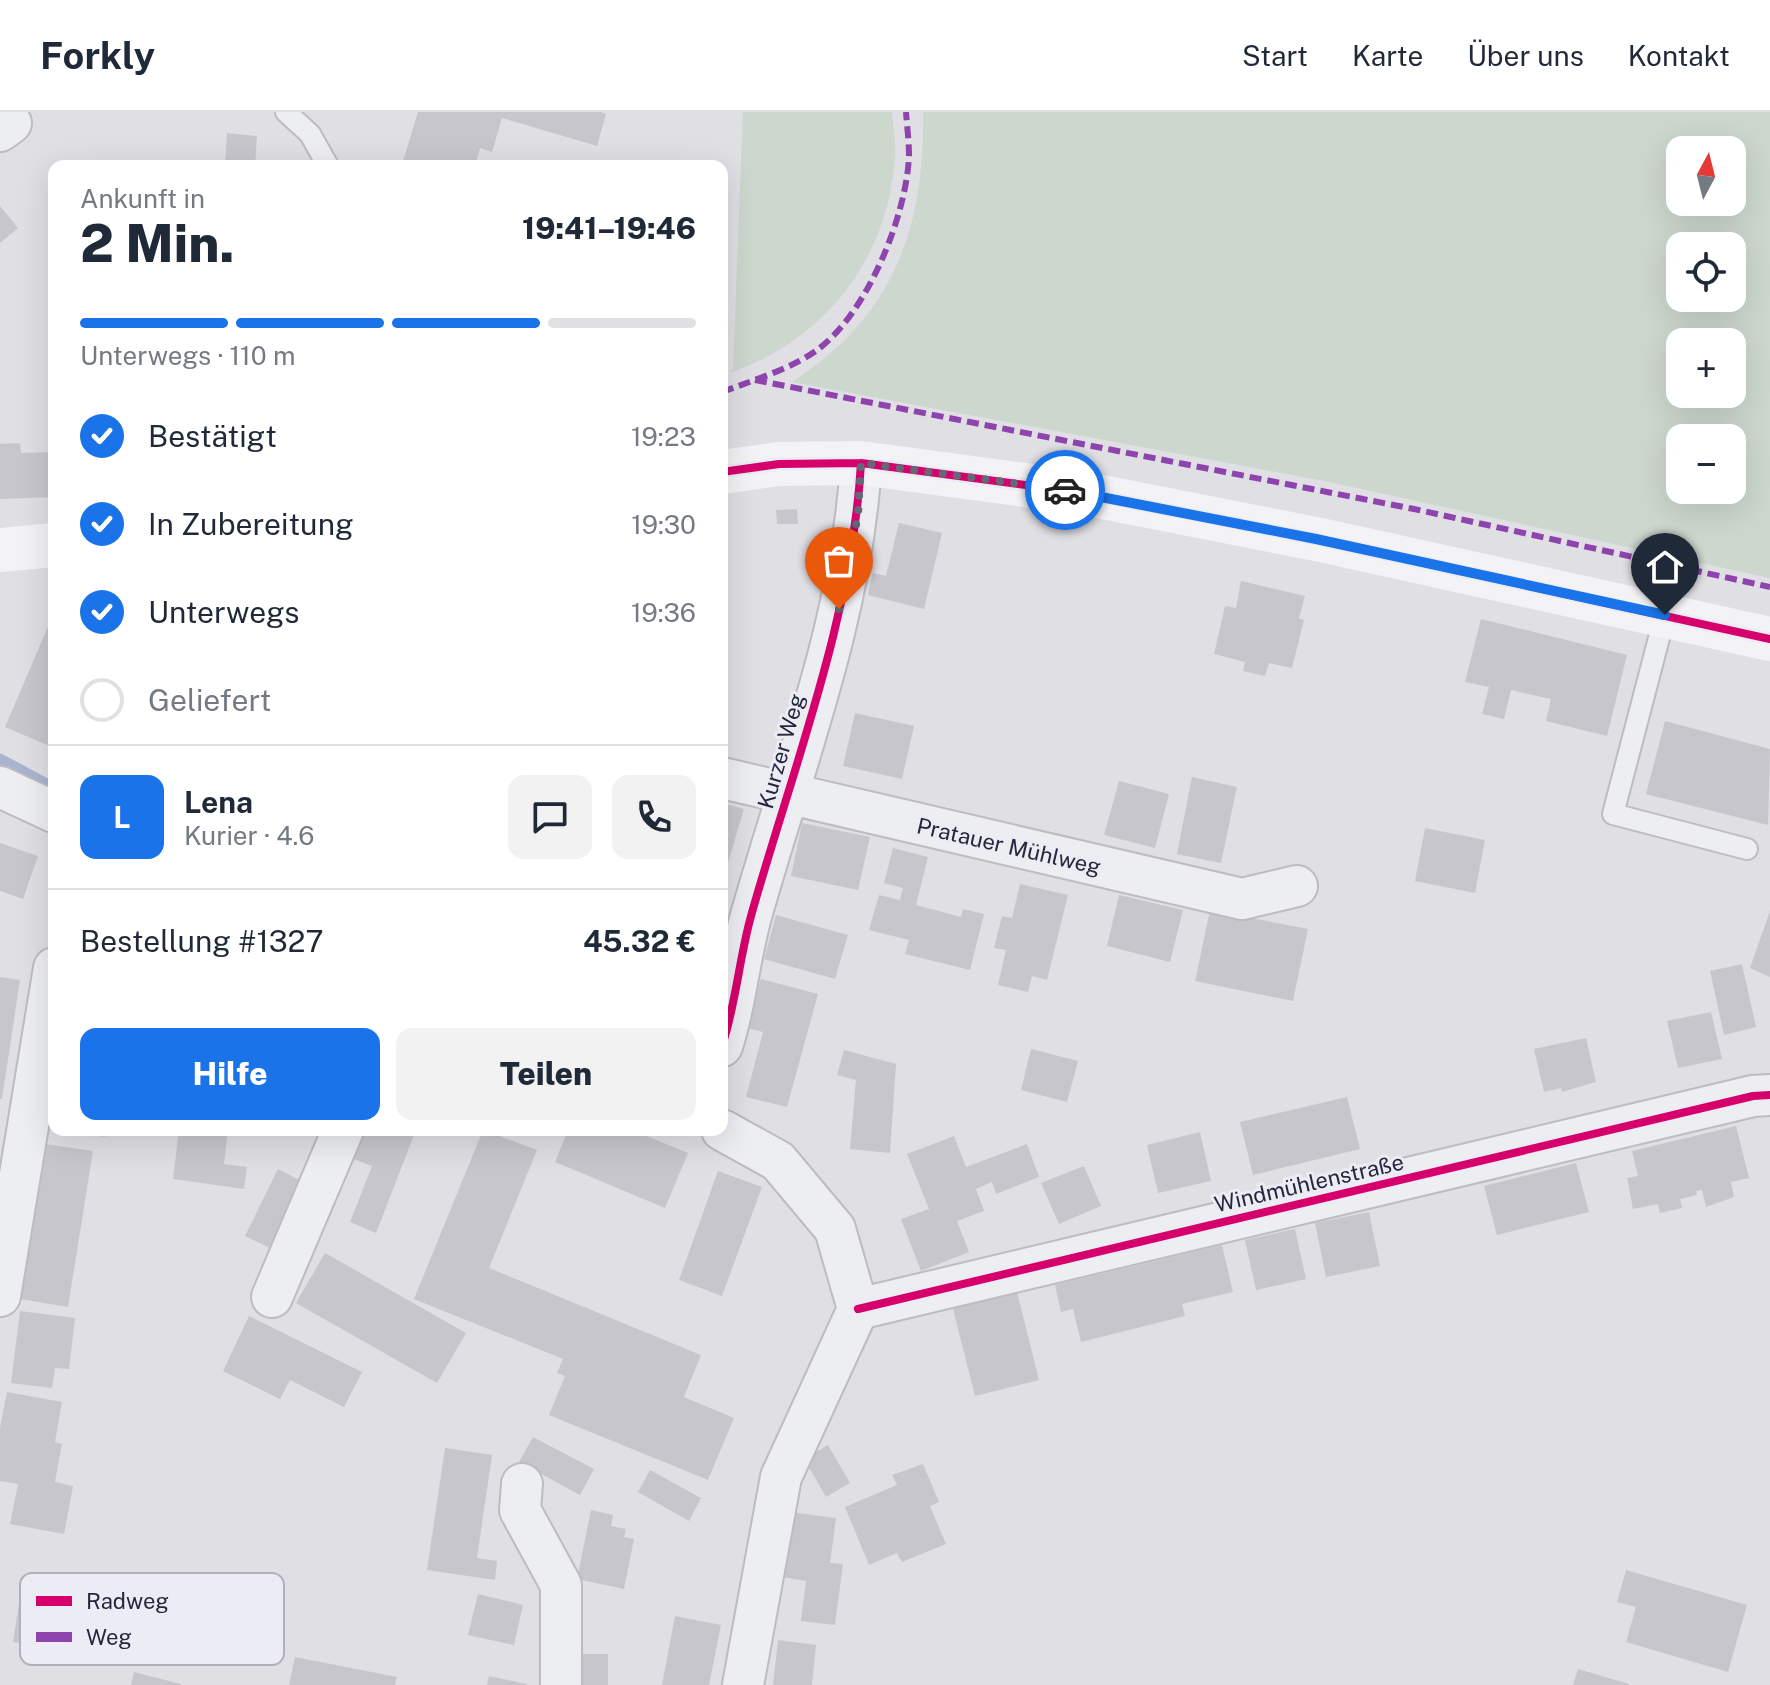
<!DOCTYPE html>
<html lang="de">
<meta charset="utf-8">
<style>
:root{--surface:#fff;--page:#f2f2f3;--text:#1f2937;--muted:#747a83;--line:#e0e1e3;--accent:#1a73e8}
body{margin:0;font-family:"Public Sans",sans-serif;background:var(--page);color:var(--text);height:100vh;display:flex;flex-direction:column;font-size:30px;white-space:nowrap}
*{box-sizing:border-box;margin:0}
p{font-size:26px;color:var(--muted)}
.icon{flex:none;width:44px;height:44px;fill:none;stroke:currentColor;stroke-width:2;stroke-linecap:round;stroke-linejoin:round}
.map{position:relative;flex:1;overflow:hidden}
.drawer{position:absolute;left:48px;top:48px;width:680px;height:976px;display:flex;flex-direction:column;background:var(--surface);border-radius:16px;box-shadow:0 8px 32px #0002}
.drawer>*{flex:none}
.needle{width:52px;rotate:7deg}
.controls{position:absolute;left:1666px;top:24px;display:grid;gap:16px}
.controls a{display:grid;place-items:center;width:80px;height:80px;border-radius:16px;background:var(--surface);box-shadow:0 8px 32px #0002;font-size:40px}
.pin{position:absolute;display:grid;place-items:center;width:68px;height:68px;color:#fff;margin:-82px -34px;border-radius:50% 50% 50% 0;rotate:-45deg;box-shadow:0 0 8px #0007}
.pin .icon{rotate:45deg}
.courier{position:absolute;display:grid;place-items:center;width:80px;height:80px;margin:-40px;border:6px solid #1a73e8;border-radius:50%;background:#fff;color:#222;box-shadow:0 2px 10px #0007}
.overview em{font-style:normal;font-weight:800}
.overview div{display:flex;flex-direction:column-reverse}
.overview{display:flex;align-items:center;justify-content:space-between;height:136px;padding:0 32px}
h1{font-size:52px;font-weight:800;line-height:60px}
.bar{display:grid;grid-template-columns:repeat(4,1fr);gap:12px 8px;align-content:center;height:96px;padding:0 32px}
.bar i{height:10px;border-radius:6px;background:var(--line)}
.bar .on{background:var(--accent)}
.bar p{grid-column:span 4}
.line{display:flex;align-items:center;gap:20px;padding:0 32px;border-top:2px solid var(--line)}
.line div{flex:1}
.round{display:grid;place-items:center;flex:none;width:84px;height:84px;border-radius:16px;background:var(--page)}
ol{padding:0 32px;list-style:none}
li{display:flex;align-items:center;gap:24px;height:88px}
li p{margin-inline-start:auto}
li .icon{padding:8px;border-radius:50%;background:var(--accent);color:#fff;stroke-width:4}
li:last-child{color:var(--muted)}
li i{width:44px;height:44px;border:4px solid var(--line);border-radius:50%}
.button{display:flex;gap:16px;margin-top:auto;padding:16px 32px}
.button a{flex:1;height:92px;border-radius:16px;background:var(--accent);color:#fff;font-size:32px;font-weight:800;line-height:92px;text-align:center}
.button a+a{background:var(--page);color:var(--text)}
header{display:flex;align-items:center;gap:48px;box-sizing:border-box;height:112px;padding:0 40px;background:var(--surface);border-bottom:2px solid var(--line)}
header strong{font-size:38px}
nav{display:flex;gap:44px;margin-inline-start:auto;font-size:28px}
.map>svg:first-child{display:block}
.green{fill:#ccd7ce;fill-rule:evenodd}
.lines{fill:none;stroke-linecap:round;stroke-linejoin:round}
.stream{stroke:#aab4d1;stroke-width:11}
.building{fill:#c6c6cc}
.lane-casing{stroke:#bcbcc1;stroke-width:24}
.street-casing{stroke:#bcbcc1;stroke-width:44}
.lane{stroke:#edeef1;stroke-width:20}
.street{stroke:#edeef1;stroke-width:40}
.secondary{stroke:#f3f3f5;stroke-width:44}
.quiet{stroke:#8e44ad;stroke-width:6;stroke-dasharray:12 6;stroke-linecap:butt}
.cycleway-casing{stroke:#ebecf4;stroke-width:13}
.cycleway{stroke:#d6006c;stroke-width:8}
.done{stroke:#666877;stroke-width:8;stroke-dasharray:0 14.4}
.route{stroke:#1a73e8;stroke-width:10}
.labels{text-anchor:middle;stroke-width:6;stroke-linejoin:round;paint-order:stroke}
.street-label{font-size:22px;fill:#25283d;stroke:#ebecf4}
.key{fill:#ebecf4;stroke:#b0b1bd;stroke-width:2}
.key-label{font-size:22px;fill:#25283d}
</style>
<header>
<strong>Forkly</strong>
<nav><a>Start</a><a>Karte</a><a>Über uns</a><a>Kontakt</a></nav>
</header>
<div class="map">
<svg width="1770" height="1573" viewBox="0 0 1770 1573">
<rect width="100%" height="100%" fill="#dfdfe4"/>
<path class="green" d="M743 0H892C893 14 896 29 895 43 889 146 826 227 730 261L733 257Z
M923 0H1770V466L1325 369 792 270C893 205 925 117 923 0ZM1680 38H1732V90H1680ZM1680 134H1732V186H1680ZM1732 230V282H1680V230ZM1680 326H1732V378H1680Z"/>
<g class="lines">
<path class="stream" d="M0 647 54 676"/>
</g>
<path class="building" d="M418 0H601L606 2 597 34 502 6 492 40 480 36 475 54H419L403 49Z
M227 21 257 24 255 54H225Z
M0 94 18 116 0 131Z
M20 331 21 341 54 340V385L0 387V332Z
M797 397 798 412H777L776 398Z
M899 411 942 421 924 497 868 483 873 461 886 464Z
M1241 469 1305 484 1299 506 1304 508 1292 556 1269 551 1265 564 1243 559 1245 550 1214 542 1225 494 1236 496Z
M1481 507 1627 543 1607 624 1546 609 1551 587 1511 578 1504 607 1482 602 1489 575 1465 570Z
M50 510 54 512V636L5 615Z
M855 601 914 614 902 667 843 654Z
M1665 609 1770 637 1768 713 1646 682Z
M1192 665 1237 675 1221 751 1177 742Z
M1119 669 1169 682 1155 736 1104 723Z
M722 691 744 697 723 767H722Z
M802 711 870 725 858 778 791 764Z
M1425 716 1485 728 1475 781 1415 769Z
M0 731 38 744 23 787 0 779Z
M893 736 928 745 916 793 961 805 963 797 984 802 970 858 905 842 909 828 869 818 879 783 900 788 903 776 884 771Z
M1020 772 1068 783 1047 868 1032 864 1028 880 998 873 1006 838 994 836 1002 804 1012 806Z
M1119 783 1183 798 1170 850 1107 834Z
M1210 798 1308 817 1293 889 1195 869Z
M1770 799V865L1750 856Z
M776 803 848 823 835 867 764 847Z
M1742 852 1756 915 1724 923 1710 859Z
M0 865 20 868 2 987H0Z
M761 867 818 882 787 995 746 985 763 920 747 916Z
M1711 900 1722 947 1678 956 1667 909Z
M1586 926 1596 970 1562 980 1561 976 1544 980 1534 937Z
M1031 937 1078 949 1067 990 1021 978Z
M844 938 896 952 890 1041 850 1037 856 968 837 963Z
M1347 985 1360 1037 1253 1063 1240 1010Z
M1736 1014 1749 1066 1731 1070 1734 1085 1706 1095 1702 1078 1696 1079 1697 1083 1680 1087 1682 1096 1660 1101 1658 1092 1633 1097 1627 1066 1638 1064 1632 1039Z
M64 1018H106L105 1025Z
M179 1018H228L224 1052 247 1055 244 1077 173 1067Z
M362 1018H416L376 1121 350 1110 372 1054 351 1046Z
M483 1018 537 1038 489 1156 701 1243 684 1285 734 1306 708 1368 549 1303 565 1264 557 1261 563 1247 414 1187Z
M568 1018H632L688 1041 665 1096 555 1050Z
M1200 1020 1211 1069 1158 1081 1147 1033Z
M954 1024 966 1055 1027 1032 1039 1065 996 1082 992 1070 976 1077 984 1099 957 1109 969 1140 921 1159 901 1107 929 1097 907 1042Z
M45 1032 93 1039 68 1195 20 1187Z
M1576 1051 1589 1100 1497 1123 1484 1074Z
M1084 1054 1101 1094 1059 1112 1041 1071Z
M278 1057 309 1073 276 1139 245 1124Z
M718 1059 762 1075 722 1184 679 1168Z
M1369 1100 1380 1154 1326 1165 1315 1111Z
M1295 1117 1306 1167 1256 1178 1245 1128Z
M1222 1133 1233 1180 1182 1192 1185 1204 1081 1230 1073 1197 1061 1200 1055 1173Z
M325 1141 466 1221 437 1271 296 1191Z
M1017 1180 1039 1268 975 1284 953 1197Z
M20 1199 75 1206 69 1257 55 1256 52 1276 11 1271Z
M249 1204 362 1260 344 1295 290 1268 280 1287 223 1259Z
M7 1280 62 1290 55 1330 62 1332 55 1370 73 1374 64 1422 10 1412 18 1372 0 1369V1316Z
M533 1325 594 1357 580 1383 519 1350Z
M828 1333 850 1371 826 1385 804 1347Z
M445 1336 492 1343 477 1446 497 1449 495 1468 427 1458Z
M923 1352 939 1390 930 1394 946 1432 902 1450 897 1441 869 1453 845 1395 897 1373 892 1363Z
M650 1358 701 1386 689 1409 638 1380Z
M591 1398 613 1403 611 1414 626 1417 624 1425 634 1427 624 1477 577 1467Z
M790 1400 836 1406 830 1451 843 1452 835 1513 801 1509 806 1469 782 1465Z
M1626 1458 1747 1493 1728 1560 1626 1530 1636 1495 1617 1490Z
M23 1466 93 1477 83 1541 13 1530Z
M478 1482 523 1493 514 1533 468 1523Z
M675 1504 721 1513 709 1573H662Z
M778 1528 816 1533 812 1573H773Z
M569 1542H608V1573H569Z
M295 1545 397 1565 395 1573H289Z
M1578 1557 1629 1572V1573H1573Z
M134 1560 181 1572V1573H131Z
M489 1564 527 1572 526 1573H487Z"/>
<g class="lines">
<g class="lane-casing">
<path id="lane" d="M286 0 310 22 328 54
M1665 503 1613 702 1747 737"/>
</g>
<g class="street-casing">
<path id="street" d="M0 19 11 11
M722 666 1242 787 1297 774
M0 675 54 700
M722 934C736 892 739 847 751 804 793 655 852 507 861 351
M722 1018 778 1049 835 1117 858 1197 781 1365 743 1573
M0 1184 54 856
M272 1185 343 1018
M858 1197 1753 984 1770 983
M522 1372 520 1398 561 1473V1573"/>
</g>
<use href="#lane" class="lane"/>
<use href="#street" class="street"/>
<path class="secondary" d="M722 360 779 352 861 351 1077 380 1316 427 1770 527
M0 438 54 433"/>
<path class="quiet" d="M755 268 1414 397 1770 475
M722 280C751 269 793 256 817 238 867 202 907 103 909 43 909 29 907 14 906 0"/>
<g class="cycleway-casing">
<path id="cycleway" d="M722 360 779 352 861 351 1077 380 1316 427 1770 527
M722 934C736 892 739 847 751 804 793 655 852 507 861 351
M858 1197 1753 984 1770 983"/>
</g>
<use href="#cycleway" class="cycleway"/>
</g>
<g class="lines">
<path class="done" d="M839 497 858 403 861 351 1065 378"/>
<path class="route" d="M1065 378 1316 427 1665 503"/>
</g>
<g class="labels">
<g class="street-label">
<text transform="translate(781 639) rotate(-74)" y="8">Kurzer Weg</text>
<text transform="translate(1009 734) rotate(13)" y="8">Pratauer Mühlweg</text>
<text transform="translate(1309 1071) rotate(-13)" y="8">Windmühlenstraße</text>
</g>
</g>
<rect x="20" y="1461" width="264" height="92" rx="12" class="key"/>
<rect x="36" y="1484" width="36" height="10" fill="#d6006c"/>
<rect x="36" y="1520" width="36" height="10" fill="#8e44ad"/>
<g class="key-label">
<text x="86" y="1497">Radweg</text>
<text x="86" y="1533">Weg</text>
</g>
</svg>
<div class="controls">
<a><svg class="needle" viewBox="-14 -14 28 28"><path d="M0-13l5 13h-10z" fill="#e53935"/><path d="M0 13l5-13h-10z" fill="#747a83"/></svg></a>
<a><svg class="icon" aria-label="locate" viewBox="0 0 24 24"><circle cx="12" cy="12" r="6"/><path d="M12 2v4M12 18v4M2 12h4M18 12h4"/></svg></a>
<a>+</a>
<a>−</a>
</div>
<div class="pin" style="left:839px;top:497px;background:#ea580c"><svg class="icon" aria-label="bag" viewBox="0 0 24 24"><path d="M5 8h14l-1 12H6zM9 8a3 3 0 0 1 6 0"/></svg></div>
<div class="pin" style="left:1665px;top:503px;background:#1f2937"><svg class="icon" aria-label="home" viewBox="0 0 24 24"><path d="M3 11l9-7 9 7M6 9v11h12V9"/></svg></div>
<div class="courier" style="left:1065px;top:378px"><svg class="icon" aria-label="car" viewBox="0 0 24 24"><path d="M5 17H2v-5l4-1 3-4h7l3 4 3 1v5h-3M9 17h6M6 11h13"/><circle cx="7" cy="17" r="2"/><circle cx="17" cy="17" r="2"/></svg></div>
<section class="drawer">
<div class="overview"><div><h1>2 Min.</h1><p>Ankunft in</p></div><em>19:41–19:46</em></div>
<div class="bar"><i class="on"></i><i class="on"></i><i class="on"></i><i></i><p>Unterwegs · 110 m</p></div>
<ol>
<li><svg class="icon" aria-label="check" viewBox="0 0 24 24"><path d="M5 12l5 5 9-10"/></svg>Bestätigt<p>19:23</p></li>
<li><svg class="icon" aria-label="check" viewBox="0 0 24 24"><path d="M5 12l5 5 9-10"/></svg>In Zubereitung<p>19:30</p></li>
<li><svg class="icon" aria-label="check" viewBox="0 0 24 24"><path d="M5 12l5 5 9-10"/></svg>Unterwegs<p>19:36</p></li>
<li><i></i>Geliefert</li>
</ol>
<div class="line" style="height:144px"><b class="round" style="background:var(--accent);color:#fff">L</b><div><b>Lena</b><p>Kurier · 4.6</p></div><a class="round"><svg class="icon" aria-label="chat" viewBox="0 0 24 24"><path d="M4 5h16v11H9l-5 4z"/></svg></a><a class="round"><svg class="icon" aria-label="phone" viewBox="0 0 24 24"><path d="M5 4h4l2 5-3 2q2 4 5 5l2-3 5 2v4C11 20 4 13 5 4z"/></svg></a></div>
<div class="line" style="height:104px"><div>Bestellung #1327</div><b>45.32 €</b></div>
<div class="button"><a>Hilfe</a><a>Teilen</a></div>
</section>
</div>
